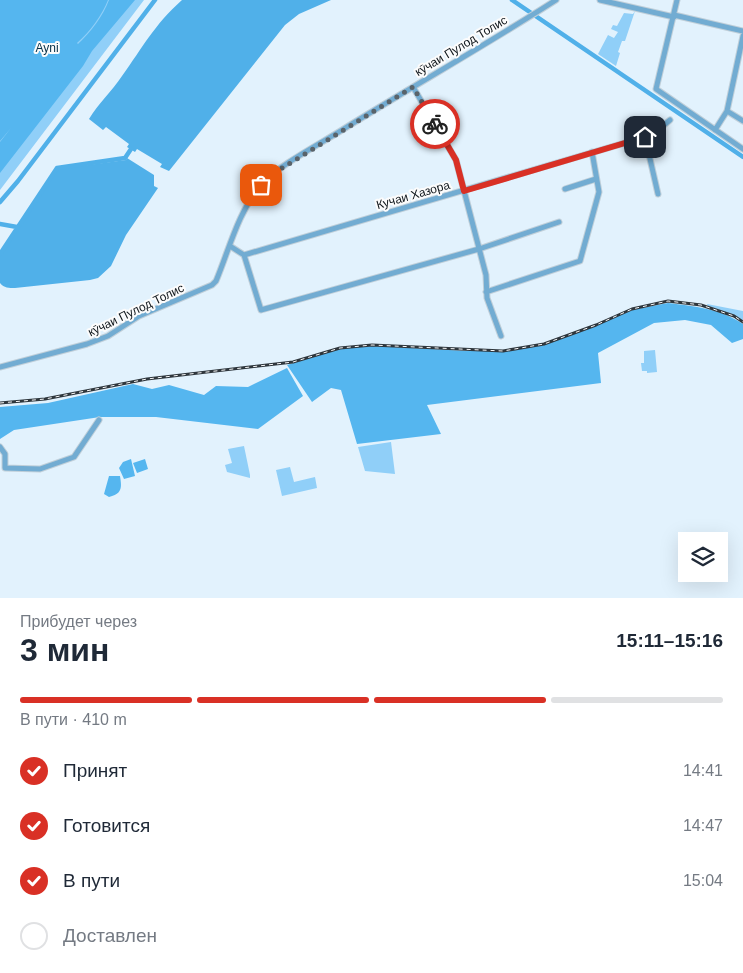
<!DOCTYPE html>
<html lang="ru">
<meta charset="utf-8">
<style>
:root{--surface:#fff;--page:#f2f2f3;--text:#1f2937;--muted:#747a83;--line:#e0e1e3;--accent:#d93025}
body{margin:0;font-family:Helvetica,sans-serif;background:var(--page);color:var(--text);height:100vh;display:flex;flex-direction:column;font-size:19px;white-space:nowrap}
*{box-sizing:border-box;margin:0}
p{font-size:16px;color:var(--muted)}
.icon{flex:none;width:28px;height:28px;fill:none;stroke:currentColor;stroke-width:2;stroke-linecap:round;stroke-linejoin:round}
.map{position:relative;height:598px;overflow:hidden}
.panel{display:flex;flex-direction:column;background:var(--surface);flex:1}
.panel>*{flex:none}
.tools{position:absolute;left:678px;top:532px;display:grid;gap:10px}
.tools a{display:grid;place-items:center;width:50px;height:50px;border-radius:0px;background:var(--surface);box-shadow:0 5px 20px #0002;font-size:25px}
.pin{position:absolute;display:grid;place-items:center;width:42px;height:42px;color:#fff;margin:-21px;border-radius:10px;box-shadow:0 2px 8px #0006}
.courier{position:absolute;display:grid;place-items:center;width:50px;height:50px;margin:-25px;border:4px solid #d93025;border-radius:50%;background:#fff;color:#222;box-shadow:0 1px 6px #0007}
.head em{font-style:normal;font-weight:800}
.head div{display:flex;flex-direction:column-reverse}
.head{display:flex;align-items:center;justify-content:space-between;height:85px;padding:0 20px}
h1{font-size:32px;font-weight:800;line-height:38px}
.bar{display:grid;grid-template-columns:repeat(4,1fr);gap:8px 5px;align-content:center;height:60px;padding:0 20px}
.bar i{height:6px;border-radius:4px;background:var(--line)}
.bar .on{background:var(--accent)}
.bar p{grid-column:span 4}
ol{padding:0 20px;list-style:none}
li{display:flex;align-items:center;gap:15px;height:55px}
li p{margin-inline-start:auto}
li .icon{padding:5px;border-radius:50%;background:var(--accent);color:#fff;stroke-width:4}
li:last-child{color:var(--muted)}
li i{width:28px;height:28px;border:2px solid var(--line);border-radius:50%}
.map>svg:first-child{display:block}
.green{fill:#90cff8}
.forest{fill:#55b6ef}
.water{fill:#50b0e9}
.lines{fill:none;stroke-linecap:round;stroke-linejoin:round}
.canal{stroke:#50b0e9;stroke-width:4.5}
.minor-casing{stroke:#c0cfd9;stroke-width:7}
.minor{stroke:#72acd2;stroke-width:5}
.rail-casing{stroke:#2e363c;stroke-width:3}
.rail{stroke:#fcfcfc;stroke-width:1;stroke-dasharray:4;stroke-linecap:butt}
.done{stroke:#59636a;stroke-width:5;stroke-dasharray:0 9}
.route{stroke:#d93025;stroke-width:6}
.labels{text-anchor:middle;stroke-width:4;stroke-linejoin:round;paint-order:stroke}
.street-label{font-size:12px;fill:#0f161b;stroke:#fcfcfc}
.park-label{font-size:12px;fill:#073249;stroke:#fcfcfc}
</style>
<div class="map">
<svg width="743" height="598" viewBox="0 0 743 598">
<rect width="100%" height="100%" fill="#e2f2fd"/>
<path class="green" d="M0 0H144L0 190Z
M635 11 625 41H622L618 52 620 53 616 66 598 54 608 35 614 38 618 32 611 29 613 25 617 26 624 13 633 14Z
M707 304 743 311V321L734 315 708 306Z
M655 350 657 372 647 373V371H642L641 363H644V351Z
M391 442 395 474 365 471 358 447Z
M244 446 250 475V478L227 472 225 465 232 463 228 449Z
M290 467 294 482 315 477 317 488 282 496 276 470Z"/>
<path class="forest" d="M0 0H108C102 15 90 32 77 43L78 44C91 32 103 16 109 0H135L92 51 83 66 0 173V142L11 128 0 141Z
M668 303C694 306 721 309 743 324V339L732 343 711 325 685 320 654 323 598 353 601 383 427 405 441 434 357 444 341 390 331 388 312 402 287 365 340 348 373 346 468 351H504L544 345 632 310Z
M287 368 303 396 258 429 156 417H100L14 430 0 439V407L48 403 133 384 152 389 169 385 204 395 216 386 248 387Z
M131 459 135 476 124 479 119 468 123 462Z
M145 459 148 469 137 473 133 463Z
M109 476H120C122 488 122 494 109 497L104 494Z"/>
<path class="water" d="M182 0H331L299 14 285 25 169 171 160 167 162 164 137 149 135 152 127 147 129 144 106 127 103 130 89 119C98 104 112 91 122 76 143 47 154 25 182 0Z
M127 158 154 175V186L158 188 126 235 111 266 98 278 90 280 15 288C9 288 4 288 0 283V256L58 169 126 160Z"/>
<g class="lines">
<path class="canal" d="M512 0 743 157
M0 202 18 181 155 0
M0 224 17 227
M0 254 57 168 125 158 131 149"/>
<g class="minor-casing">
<path id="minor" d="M600 0 674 17
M677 0 656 89 743 149
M674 15 743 31
M413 87 456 160 486 275 487 298 501 336
M727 111 743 121
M715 130 727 111 743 36
M645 137 658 194
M565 189 596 179
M230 246 244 255 261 310 479 249 559 222
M244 255 645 137 653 134 670 120
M486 292 580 261 599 192 592 152
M0 367 87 344 108 336 139 316 212 285 216 281C229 250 238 212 261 185 277 166 320 144 342 130 413 86 486 45 556 0
M0 447 5 454V468L40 469 74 457 99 420"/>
</g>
<use href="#minor" class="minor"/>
<g class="rail-casing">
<path id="rail" d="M0 403 45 399 147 379 293 362 340 348 372 345 503 351 544 344 596 325 632 309 668 301 701 305 734 316 743 322"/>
</g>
<use href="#rail" class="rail"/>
</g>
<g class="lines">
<path class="done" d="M261 185 279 170 300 157 413 87 435 124"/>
<path class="route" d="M435 124 456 160 464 191 645 137"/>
</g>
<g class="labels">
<g class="street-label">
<text transform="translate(461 46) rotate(-31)" y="4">кӯчаи Пулод Толис</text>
<text transform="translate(413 195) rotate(-16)" y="4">Кучаи Хазора</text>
<text transform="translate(136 310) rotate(-26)" y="4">кӯчаи Пулод Толис</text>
</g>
<g class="park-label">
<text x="47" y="52">Ayni</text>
</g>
</g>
</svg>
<div class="tools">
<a><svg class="icon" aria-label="layers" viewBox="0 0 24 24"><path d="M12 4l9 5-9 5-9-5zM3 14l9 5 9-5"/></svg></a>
</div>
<div class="pin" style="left:261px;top:185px;background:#ea580c"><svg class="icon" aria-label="bag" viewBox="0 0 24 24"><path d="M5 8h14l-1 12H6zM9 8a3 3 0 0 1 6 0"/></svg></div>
<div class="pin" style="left:645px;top:137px;background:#1f2937"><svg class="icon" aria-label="home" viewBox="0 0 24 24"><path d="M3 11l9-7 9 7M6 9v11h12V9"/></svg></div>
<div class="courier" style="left:435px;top:124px"><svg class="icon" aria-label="bike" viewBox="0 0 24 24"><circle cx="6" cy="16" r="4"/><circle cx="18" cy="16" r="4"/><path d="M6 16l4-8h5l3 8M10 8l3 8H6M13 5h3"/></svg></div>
</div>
<section class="panel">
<div class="head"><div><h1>3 мин</h1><p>Прибудет через</p></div><em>15:11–15:16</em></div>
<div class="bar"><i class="on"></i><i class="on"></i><i class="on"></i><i></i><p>В пути · 410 m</p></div>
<ol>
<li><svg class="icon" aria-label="check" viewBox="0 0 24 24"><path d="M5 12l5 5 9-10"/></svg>Принят<p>14:41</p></li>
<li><svg class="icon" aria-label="check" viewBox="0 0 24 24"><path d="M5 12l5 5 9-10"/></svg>Готовится<p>14:47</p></li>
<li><svg class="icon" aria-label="check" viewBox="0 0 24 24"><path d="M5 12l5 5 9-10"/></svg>В пути<p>15:04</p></li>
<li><i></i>Доставлен</li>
</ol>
</section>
